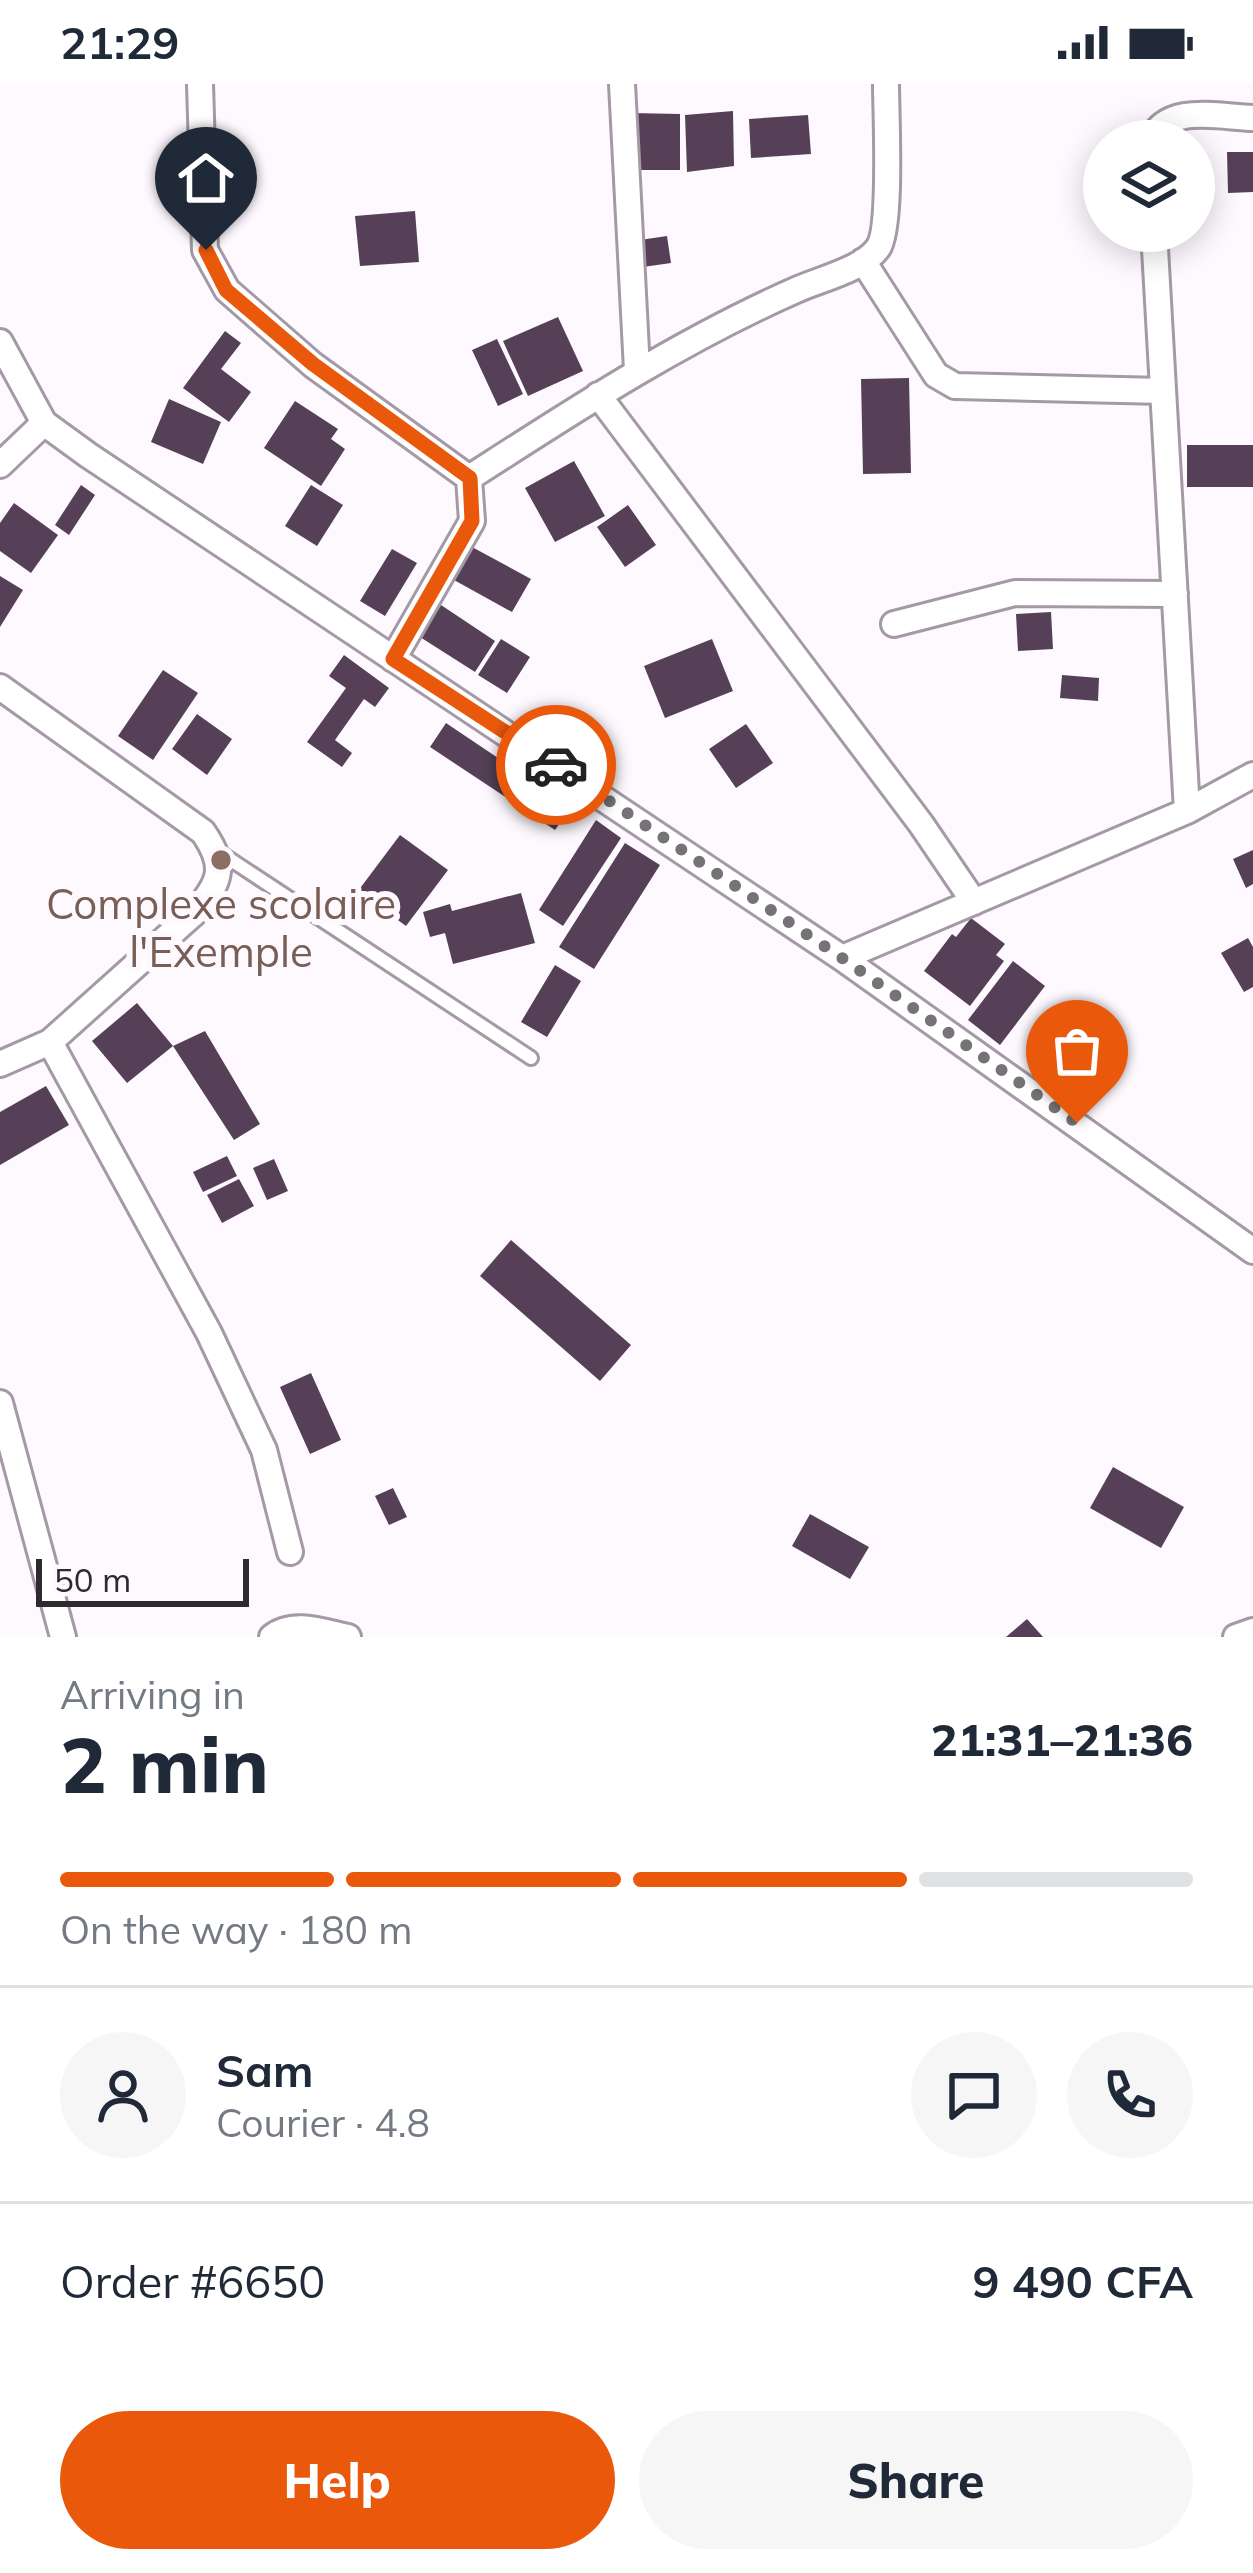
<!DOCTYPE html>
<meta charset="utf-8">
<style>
:root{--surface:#fff;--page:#f6f6f7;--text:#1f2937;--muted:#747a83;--line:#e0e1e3;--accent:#ea580c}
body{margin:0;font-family:Mulish,sans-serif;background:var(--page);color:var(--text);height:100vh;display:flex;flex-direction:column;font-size:45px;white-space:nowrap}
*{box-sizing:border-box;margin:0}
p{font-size:39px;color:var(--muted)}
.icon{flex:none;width:66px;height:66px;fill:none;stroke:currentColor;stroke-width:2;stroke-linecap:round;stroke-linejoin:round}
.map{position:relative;height:1553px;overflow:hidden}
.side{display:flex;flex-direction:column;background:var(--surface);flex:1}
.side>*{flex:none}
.tools{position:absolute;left:1083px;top:36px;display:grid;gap:24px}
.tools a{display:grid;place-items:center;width:132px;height:132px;border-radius:50%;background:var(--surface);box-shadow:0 6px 30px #0003;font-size:60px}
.scale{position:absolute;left:36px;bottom:30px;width:213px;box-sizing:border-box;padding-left:12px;border:6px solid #2e2a2f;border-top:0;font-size:33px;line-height:42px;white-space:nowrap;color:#2e2a2f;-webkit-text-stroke:9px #fdf9fe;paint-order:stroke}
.pin{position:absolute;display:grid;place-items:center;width:102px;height:102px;color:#fff;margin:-123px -51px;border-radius:50% 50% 50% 0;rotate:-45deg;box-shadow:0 0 12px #0007}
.pin .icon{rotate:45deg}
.courier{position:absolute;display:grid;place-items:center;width:120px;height:120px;margin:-60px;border:9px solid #ea580c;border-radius:50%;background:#fff;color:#222;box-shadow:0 3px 15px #0007}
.summary em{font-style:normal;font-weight:800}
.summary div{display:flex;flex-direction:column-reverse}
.summary{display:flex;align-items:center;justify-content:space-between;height:204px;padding:0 60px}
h1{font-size:78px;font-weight:800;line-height:90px}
.bar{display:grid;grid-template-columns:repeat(4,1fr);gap:18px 12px;align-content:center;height:144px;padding:0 60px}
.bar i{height:15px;border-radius:9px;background:var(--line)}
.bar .selected{background:var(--accent)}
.bar p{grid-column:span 4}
.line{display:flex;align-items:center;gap:30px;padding:0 60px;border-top:3px solid var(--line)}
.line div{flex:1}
.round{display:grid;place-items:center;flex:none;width:126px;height:126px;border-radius:63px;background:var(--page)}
.cta{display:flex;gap:24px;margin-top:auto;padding:24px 60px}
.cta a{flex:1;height:138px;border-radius:72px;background:var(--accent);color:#fff;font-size:48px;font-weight:800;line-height:138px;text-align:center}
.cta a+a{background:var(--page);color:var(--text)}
.status{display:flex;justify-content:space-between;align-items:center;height:84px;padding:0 60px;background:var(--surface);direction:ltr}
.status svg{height:33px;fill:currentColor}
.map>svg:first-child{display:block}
.building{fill:#554058}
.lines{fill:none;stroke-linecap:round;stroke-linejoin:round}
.lane-casing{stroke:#a499a5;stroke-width:18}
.street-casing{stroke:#a499a5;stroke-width:30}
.lane{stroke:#fff;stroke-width:12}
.street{stroke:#fff;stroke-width:24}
.done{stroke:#767277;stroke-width:12;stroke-dasharray:0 21.6}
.route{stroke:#ea580c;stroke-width:15}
.education-dot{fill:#8d6e63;stroke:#fdf9fe;stroke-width:4.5}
.labels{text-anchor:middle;stroke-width:12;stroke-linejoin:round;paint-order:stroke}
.education-label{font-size:42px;fill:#785e54;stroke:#fdf9fe}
</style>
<div class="status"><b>21:29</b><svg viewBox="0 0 49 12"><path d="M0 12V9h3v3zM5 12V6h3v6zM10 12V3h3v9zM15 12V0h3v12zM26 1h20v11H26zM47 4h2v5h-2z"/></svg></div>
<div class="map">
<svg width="1253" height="1553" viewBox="0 0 1253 1553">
<rect width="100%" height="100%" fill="#fdf9fe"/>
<path class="building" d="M733 27 734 82 687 88 685 31Z
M631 29 680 30V86H630Z
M808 31 811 70 751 74 749 35Z
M1227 68H1253V108L1228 109Z
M415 127 419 178 360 182 355 132Z
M667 152 671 179 643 183 640 156Z
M558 233 583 287 528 312 503 257Z
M225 247 241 259 221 285 251 308 229 338 183 304Z
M497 255 523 310 498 322 472 266Z
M909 294 911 389 863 390 861 295Z
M169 315 221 338 203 380 151 358Z
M295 317 338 345 331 355 345 365 321 402 264 364Z
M1187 361H1253V403H1187Z
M574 377 605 432 555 458 525 404Z
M81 401 95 411 69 451 55 441Z
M311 401 343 421 317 462 285 442Z
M14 419 58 451 31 489 0 467V439Z
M628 421 656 461 625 483 597 443Z
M472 463 531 495 512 528 454 496Z
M392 465 417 479 385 532 360 517Z
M0 492 23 506 0 543Z
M441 521 495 557 475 588 420 553Z
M1051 528 1053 565 1018 567 1016 530Z
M501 555 530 573 507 609 478 591Z
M712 555 733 607 665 634 644 582Z
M344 571 389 604 375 623 364 615 335 656 352 669 342 683 307 658 346 604 329 592Z
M163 586 198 609 153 676 118 652Z
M1062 591 1099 594 1098 617 1060 614Z
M197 630 232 655 207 691 172 665Z
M446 639 571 723 555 746 430 663Z
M746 640 773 679 736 704 709 665Z
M596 736 621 754 563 842 539 826Z
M400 751 448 786 406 842 358 807Z
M625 759 660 781 594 885 559 863Z
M1253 766V800L1246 804 1233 775Z
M521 809 535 859 453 880 445 849 430 853 423 828 450 820 452 827Z
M971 834 1005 860 996 871 1004 877 970 922 924 887 952 850 956 853Z
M1248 854 1253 863V903L1244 908 1221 869Z
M1013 877 1045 902 1000 961 968 936Z
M555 881 581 897 547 953 521 938Z
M137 919 173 962 127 999 92 957Z
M205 947 260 1040 234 1056 173 962Z
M46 1002 69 1041 0 1081V1028Z
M227 1072 237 1092 203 1108 193 1088Z
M274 1075 288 1107 267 1116 253 1084Z
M239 1095 254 1122 222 1139 207 1111Z
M511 1156 631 1261 600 1297 480 1192Z
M311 1289 341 1356 310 1370 280 1303Z
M1113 1383 1184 1423 1161 1464 1090 1424Z
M393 1404 407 1433 389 1441 375 1412Z
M810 1430 869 1463 850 1495 792 1462Z
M1027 1535 1043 1553H1006Z"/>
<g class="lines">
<g class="lane-casing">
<path id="lane" d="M216 766 531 974"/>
</g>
<g class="street-casing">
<path id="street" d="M200 0 205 166 227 206 313 281 469 394
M622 0 637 286
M1151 57C1167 19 1218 33 1253 34
M1154 147 1187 727
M863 177 936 291 955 302 1163 307
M0 258 44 339 88 371 842 874 1253 1167
M598 311 921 740 974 818
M0 381 44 339
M894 540 1015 509 1175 510
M393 575 472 437 469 394C576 325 680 257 796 206 820 195 862 186 878 164 892 144 886 30 886 0
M0 603 203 748C227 783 221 798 194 829L50 958
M842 874 1187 727 1253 691
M0 980 50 958 209 1249 264 1366 290 1468
M0 1319 63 1553
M272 1553C293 1536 324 1548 348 1553
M1236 1553 1253 1547"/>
</g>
<use href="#lane" class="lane"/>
<use href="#street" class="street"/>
</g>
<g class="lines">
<path class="done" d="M556 681 842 874 1077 1039"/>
<path class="route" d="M206 166 226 206 313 280 470 394 472 437 393 575 556 681"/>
</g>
<circle class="education-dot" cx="221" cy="776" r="12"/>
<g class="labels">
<g class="education-label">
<text x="221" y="835">Complexe scolaire<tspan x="221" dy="48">l'Exemple</tspan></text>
</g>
</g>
</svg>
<div class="tools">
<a><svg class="icon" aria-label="layers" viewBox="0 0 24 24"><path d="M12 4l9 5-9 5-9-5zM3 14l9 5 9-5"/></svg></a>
</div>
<div class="scale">50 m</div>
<div class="pin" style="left:1077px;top:1039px;background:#ea580c"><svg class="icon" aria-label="bag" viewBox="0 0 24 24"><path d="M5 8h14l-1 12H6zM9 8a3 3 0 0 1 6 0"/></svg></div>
<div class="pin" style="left:206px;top:166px;background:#1f2937"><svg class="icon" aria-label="home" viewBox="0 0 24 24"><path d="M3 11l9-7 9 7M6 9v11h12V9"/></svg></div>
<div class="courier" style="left:556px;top:681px"><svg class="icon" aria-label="car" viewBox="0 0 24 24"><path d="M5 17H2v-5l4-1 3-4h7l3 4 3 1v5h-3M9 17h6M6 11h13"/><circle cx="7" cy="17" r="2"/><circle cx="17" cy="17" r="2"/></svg></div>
</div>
<section class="side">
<div class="summary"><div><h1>2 min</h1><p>Arriving in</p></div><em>21:31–21:36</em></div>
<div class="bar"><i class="selected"></i><i class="selected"></i><i class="selected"></i><i></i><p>On the way · 180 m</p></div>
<div class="line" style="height:216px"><a class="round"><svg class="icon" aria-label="person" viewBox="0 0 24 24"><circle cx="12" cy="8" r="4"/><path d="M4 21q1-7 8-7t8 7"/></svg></a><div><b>Sam</b><p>Courier · 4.8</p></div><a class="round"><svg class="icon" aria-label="chat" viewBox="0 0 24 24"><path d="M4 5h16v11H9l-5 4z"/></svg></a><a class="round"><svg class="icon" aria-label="phone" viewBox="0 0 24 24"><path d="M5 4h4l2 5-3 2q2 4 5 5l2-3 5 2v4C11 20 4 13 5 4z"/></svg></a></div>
<div class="line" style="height:156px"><div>Order #6650</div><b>9 490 CFA</b></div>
<div class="cta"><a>Help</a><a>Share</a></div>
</section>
